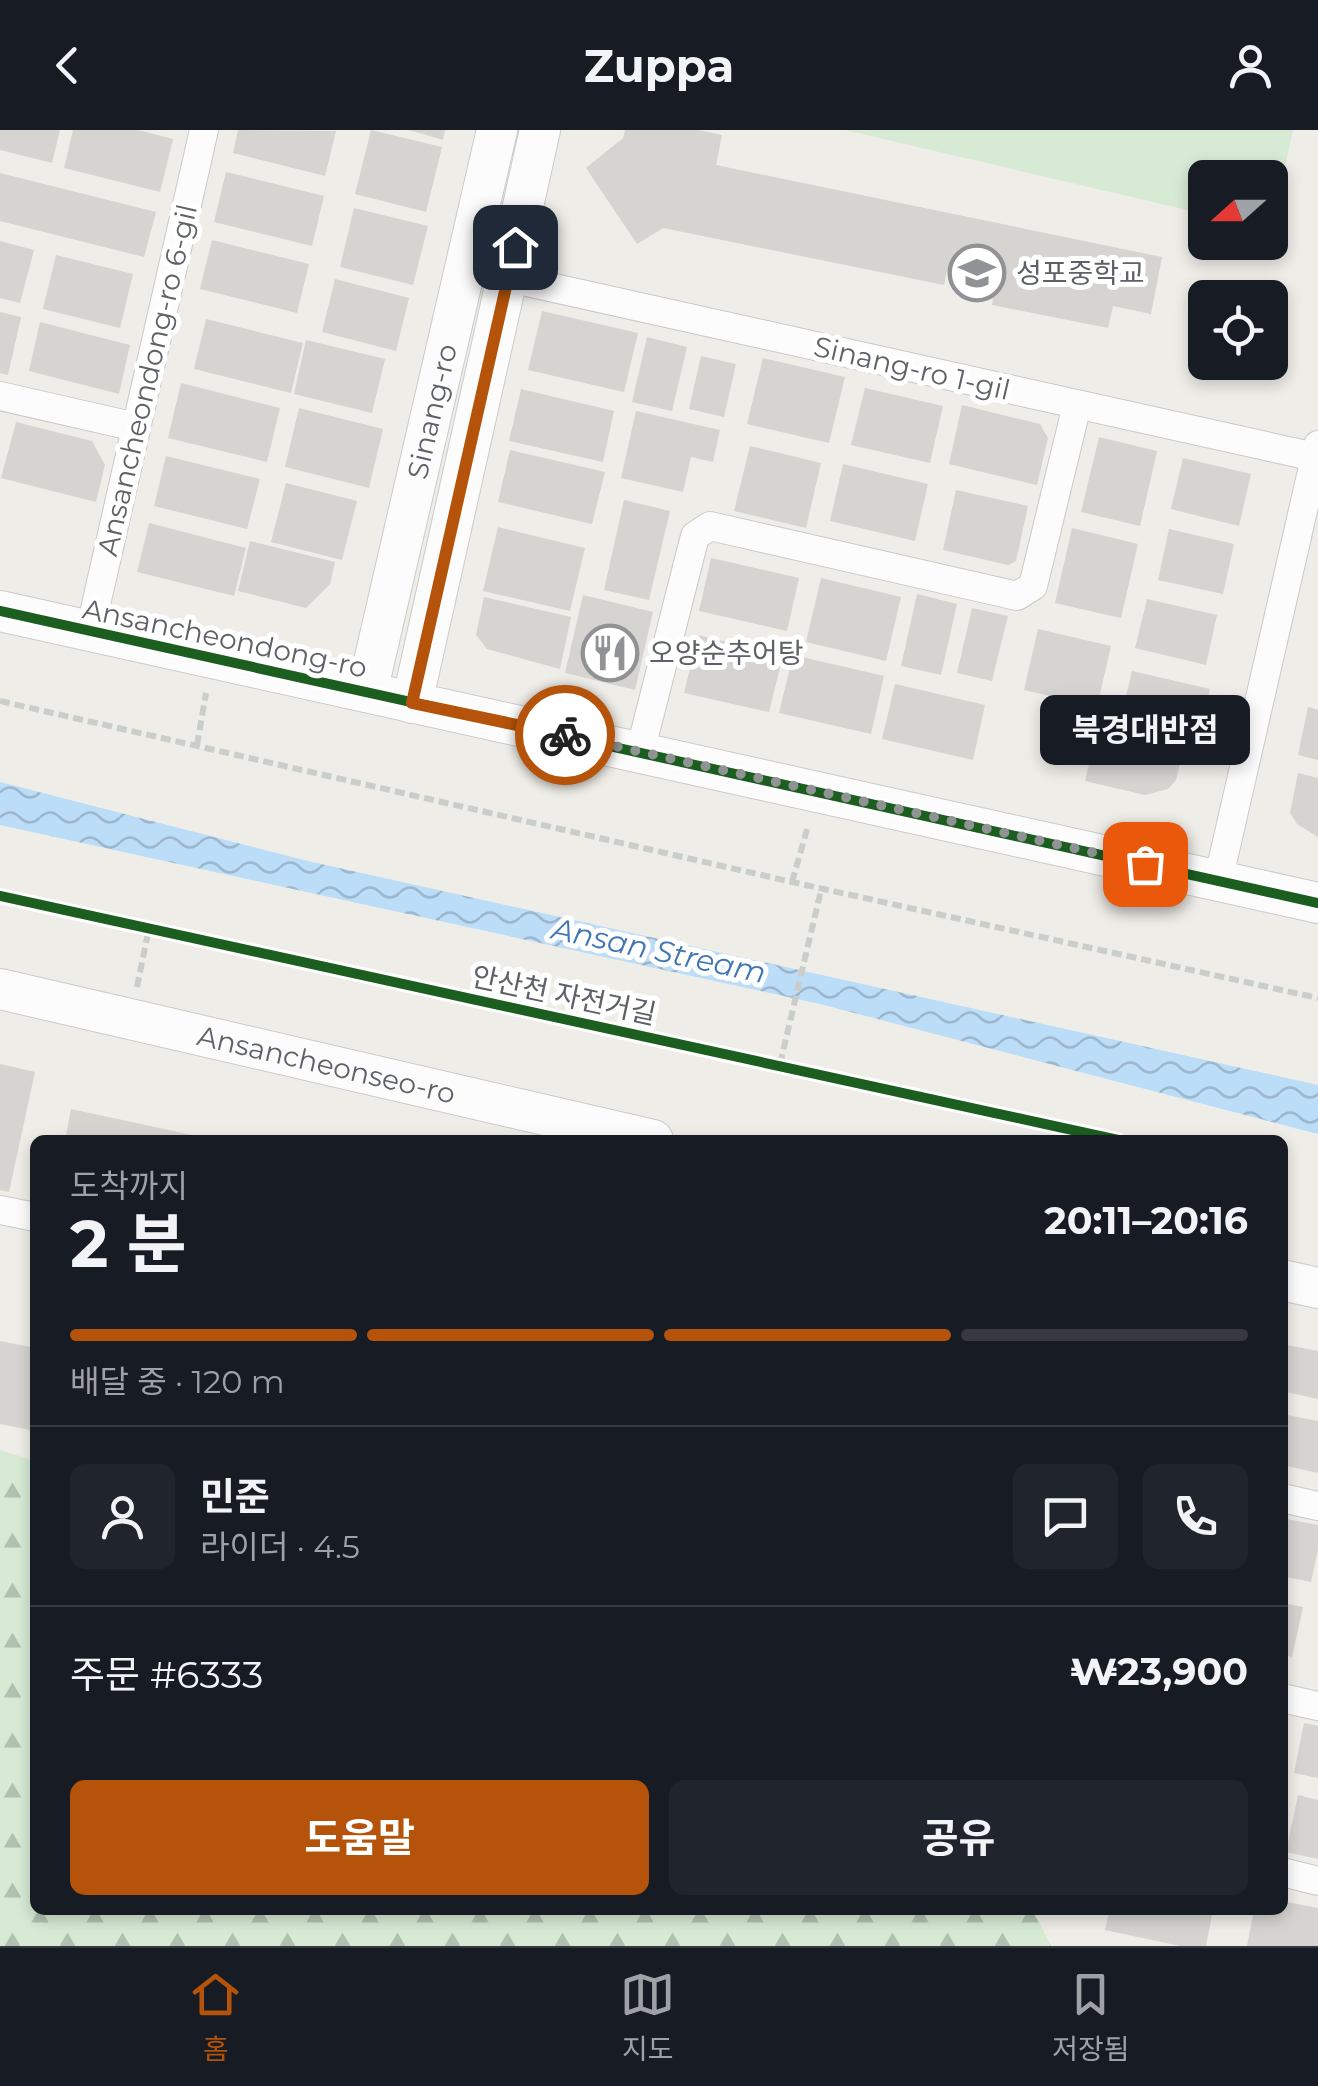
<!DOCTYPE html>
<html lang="ko">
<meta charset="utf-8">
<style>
:root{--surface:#171b24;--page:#20242c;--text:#f1f3f6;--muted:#9ea1a6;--line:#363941;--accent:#b45309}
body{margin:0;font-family:Montserrat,"Noto Sans KR",sans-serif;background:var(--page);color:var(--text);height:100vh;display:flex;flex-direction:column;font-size:38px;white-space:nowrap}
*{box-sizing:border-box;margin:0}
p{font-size:32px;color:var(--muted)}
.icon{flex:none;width:55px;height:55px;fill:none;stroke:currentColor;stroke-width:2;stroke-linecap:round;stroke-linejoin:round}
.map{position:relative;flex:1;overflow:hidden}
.drawer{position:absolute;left:30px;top:1005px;width:1258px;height:780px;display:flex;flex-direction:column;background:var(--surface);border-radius:15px;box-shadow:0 5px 15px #0003}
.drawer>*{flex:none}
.needle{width:65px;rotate:249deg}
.tools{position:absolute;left:1188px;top:30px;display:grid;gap:20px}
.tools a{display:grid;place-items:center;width:100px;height:100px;border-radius:15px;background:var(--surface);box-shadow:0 5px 15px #0003;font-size:50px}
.pin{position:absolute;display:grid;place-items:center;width:85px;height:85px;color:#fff;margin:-42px;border-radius:20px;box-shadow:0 5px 15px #0006}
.courier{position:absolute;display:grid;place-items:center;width:100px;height:100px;margin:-50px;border:8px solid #b45309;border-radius:50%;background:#fff;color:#222;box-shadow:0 2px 12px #0007}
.bubble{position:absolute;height:70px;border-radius:15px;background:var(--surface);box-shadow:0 5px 15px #0003;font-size:32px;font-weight:700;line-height:70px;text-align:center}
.head em{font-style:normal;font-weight:700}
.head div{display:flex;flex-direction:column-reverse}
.head{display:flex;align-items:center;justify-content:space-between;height:170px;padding:0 40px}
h1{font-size:65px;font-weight:700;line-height:75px}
.bar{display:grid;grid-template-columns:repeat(4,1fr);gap:15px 10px;align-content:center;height:120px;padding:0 40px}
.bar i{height:12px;border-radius:8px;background:var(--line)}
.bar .on{background:var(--accent)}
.bar p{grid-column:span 4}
.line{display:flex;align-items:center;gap:25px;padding:0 40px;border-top:2px solid var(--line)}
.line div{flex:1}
.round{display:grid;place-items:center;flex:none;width:105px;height:105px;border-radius:15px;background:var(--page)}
.action{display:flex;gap:20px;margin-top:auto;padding:20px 40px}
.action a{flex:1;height:115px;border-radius:15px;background:var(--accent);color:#fff;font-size:40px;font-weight:700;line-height:115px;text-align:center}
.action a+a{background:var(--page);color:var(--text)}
header{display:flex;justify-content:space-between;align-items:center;height:130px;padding:0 40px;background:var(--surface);font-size:45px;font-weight:700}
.tabs{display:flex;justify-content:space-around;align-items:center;height:140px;border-top:2px solid var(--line);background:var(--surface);font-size:28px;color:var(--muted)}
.tabs a{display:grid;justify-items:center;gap:5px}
.tabs .on{color:var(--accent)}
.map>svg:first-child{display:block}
.forest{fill:url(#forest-firs)}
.pitch{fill:#d6ead4}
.water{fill:url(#water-waves)}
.building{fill:#d5d4d1}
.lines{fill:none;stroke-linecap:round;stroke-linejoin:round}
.street-casing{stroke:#cac9c9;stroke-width:30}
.secondary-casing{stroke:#cacbca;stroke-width:42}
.path{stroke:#cacecb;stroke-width:6;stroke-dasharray:10 5;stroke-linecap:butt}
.street{stroke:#fcfcfc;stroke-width:28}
.secondary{stroke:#fcfcfc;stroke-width:40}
.cycleway-casing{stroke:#fff;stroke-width:16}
.cycleway{stroke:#1b5e20;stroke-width:10}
.done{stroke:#909294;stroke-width:10;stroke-dasharray:0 18}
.route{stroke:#b45309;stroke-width:12}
.labels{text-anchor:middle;stroke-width:10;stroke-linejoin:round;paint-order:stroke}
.poi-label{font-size:28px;fill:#5e6167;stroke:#fff;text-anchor:start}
.street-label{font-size:28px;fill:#5e6167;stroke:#fff}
.water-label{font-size:30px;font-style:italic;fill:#4176b4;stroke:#fff}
</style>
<header><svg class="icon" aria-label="back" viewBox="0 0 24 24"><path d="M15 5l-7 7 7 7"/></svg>Zuppa<svg class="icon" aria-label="person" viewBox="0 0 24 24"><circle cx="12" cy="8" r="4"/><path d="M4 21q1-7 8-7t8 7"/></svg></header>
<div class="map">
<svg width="1318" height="1816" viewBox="0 0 1318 1816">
<defs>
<pattern id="forest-firs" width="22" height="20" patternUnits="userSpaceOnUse" patternTransform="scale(2.5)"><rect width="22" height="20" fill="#d6ead4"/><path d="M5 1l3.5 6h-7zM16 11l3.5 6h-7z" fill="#b1c1b0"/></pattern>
<pattern id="water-waves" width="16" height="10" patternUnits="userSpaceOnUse" patternTransform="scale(2.5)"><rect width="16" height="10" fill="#bcddf8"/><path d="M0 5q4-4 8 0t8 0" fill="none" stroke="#9cb7cd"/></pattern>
</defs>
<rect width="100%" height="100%" fill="#eeede8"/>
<path class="forest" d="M0 1320 35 1331V1780H1033L1051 1816H0Z"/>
<path class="pitch" d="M845 0H1293L1271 99 1270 48H1205V84Z"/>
<path class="water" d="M0 652 312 732 1318 955V1004L820 874 0 695Z"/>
<path class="building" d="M0 0H60L52 33 0 20Z
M73 0H138L173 9 160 62 64 38Z
M238 0 336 1 325 46 233 23Z
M371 0 442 17 426 82 355 64Z
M409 0H445L443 10Z
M625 0H698L722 5 716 35 1162 127 1151 184 1113 176 1108 198 992 175 996 151 947 141 944 155 663 98 637 114 586 38 623 8Z
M226 42 324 66 312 116 214 92Z
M0 43 156 82 144 127 0 91Z
M354 78 428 96 413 155 340 137Z
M212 110 309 134 297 183 200 159Z
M0 111 34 120 20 173 0 168Z
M56 125 133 144 120 198 43 179Z
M335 149 409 168 396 221 322 202Z
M542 181 638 203 624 262 528 240Z
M0 182 21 187 8 245 0 243Z
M206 189 303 213 291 263 194 239Z
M40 192 130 215 119 264 29 241Z
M647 207 687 217 672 281 632 272Z
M306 210 385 229 372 283 294 264Z
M701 226 736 234 724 287 689 279Z
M763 228 845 247 829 313 747 294Z
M181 253 280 278 267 332 168 308Z
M865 258 943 276 930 333 851 315Z
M521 259 614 281 603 332 509 311Z
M962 275 1040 294 1048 308 1037 355 949 334Z
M299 278 383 299 369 358 285 337Z
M636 281 720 300 713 332 691 327 683 362 621 348Z
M16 292 92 311 105 335 96 372 1 348Z
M1099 307 1157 321 1140 396 1081 382Z
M750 316 821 333 806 398 734 381Z
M510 320 605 342 592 394 498 372Z
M166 326 260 349 247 399 154 376Z
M1183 328 1251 344 1239 396 1171 379Z
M843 334 928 354 915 411 830 391Z
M286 353 357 371 342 430 271 412Z
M956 360 1028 376 1016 431 1008 435 943 420Z
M624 370 670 381 649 470 604 460Z
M149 393 246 418 234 466 137 442Z
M498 397 585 418 570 481 483 461Z
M1072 398 1138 414 1121 488 1055 473Z
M1169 399 1234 414 1223 464 1158 450Z
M250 411 335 432 330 454 306 478 238 461Z
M711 428 799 448 787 501 699 481Z
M821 448 901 467 886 531 806 512Z
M917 464 957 474 941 545 901 536Z
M583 465 653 482 635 560 565 543Z
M484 467 571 487 560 539 487 519 476 505Z
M1147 469 1217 485 1206 535 1135 518Z
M972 478 1008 486 992 551 957 543Z
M1038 499 1111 516 1097 577 1024 560Z
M698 505 783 525 769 582 684 563Z
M793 525 884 546 871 604 779 583Z
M1132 541 1210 559 1198 610 1120 591Z
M895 554 985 575 973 630 882 609Z
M1308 577 1318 580V630L1298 625Z
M1097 600 1183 620 1176 650 1168 659 1145 665 1085 651Z
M1298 643 1318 648V707L1297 694 1290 683Z
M0 934 35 942 9 1062 0 1060Z
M71 979 206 1008V1010H65Z
M0 1211 35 1218V1301L0 1294Z
M1282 1214 1318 1221V1269L1282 1261Z
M1282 1284 1318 1291V1343L1282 1335Z
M1282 1388 1318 1395V1420L1311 1452 1282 1446Z
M1282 1473 1303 1477 1292 1527 1282 1524Z
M1304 1593 1318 1596V1648L1294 1643Z
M1298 1665 1318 1670V1729L1286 1722Z
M1282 1771 1318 1778V1816H1247L1254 1780H1282Z
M1121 1780H1213L1206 1816H1180L1105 1800 1109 1782 1118 1784Z"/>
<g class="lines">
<g class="street-casing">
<path id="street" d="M509 148 1315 327
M0 266 136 297
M90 501 204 0
M640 622 695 406 710 396 1017 466 1033 456 1077 275
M1218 751 1318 315
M0 1080 35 1087
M1282 1368 1318 1376
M1282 1568 1318 1576
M1282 1742 1318 1751"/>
</g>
<g class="secondary-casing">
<g id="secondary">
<path d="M0 481 1318 773"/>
<path id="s1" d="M367 562 497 0"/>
<path d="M412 573 540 0"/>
<path id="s2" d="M0 859 653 1010"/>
<path d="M1282 1150 1318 1158"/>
</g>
</g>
<path class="path" d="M0 571 792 752 1318 868
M197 615 206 563
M792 752 808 696
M137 857 149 798
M780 934 822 756"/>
<use href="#street" class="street"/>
<use href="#secondary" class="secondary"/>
<g class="cycleway-casing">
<path id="cycleway" d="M0 481 1318 773
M0 766 1118 1010"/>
</g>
<use href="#cycleway" class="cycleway"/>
</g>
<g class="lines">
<path class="done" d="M565 605 1145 734"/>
<path class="route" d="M515 117 412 573 565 605"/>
</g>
<defs>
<g id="school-ring" transform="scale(2.875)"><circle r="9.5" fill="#fff" stroke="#909294" stroke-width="1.5"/><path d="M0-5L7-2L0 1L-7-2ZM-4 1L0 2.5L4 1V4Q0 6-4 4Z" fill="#909294"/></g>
<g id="restaurant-ring" transform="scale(2.875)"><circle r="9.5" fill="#fff" stroke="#909294" stroke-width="1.5"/><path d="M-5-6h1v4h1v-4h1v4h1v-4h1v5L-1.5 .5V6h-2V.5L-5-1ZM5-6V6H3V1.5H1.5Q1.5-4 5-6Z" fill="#909294"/></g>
</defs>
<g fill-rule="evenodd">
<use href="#school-ring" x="977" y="143"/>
<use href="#restaurant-ring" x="610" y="523"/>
</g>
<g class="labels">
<g class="poi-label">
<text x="1016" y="153">성포중학교</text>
<text x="649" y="533">오양순추어탕</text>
</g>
<g class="street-label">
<text transform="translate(912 238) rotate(13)" y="10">Sinang-ro 1-gil</text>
<text transform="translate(147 250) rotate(-77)" y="10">Ansancheondong-ro 6-gil</text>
<text dy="10" stroke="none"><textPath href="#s1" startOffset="288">Sinang-ro</textPath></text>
<text transform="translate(225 508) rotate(12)" y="10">Ansancheondong-ro</text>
<text transform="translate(564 865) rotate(12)" y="10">안산천 자전거길</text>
<text dy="10" stroke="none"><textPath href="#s2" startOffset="335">Ansancheonseo-ro</textPath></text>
</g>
<g class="water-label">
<text transform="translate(659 821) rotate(12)" y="10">Ansan Stream</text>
</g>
</g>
</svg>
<div class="tools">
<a><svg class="needle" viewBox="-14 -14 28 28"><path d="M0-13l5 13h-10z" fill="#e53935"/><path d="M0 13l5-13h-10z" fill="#9ea1a6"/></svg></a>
<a><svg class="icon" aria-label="locate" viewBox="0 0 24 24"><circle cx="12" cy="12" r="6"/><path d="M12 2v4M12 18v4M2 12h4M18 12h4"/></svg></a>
</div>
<div class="pin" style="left:1145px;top:734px;background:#ea580c"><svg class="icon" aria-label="bag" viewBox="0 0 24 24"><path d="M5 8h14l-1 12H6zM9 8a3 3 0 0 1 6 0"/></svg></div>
<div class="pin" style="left:515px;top:117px;background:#1f2937"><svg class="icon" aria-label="home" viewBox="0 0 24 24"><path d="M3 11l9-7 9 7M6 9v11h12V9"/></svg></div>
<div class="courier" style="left:565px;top:605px"><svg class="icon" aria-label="bike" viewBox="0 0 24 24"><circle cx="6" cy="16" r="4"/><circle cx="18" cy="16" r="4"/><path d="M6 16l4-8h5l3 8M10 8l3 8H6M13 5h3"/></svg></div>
<div class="bubble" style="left:1040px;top:565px;width:210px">북경대반점</div>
<section class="drawer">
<div class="head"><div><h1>2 분</h1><p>도착까지</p></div><em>20:11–20:16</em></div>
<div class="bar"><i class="on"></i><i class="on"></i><i class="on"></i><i></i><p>배달 중 · 120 m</p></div>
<div class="line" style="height:180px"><a class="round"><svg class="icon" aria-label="person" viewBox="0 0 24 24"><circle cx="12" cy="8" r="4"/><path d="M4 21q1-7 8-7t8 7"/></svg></a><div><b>민준</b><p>라이더 · 4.5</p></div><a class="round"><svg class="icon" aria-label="chat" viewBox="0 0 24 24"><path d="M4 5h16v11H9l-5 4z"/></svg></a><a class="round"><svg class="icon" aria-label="phone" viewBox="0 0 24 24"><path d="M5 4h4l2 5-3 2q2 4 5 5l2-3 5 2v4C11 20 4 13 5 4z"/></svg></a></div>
<div class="line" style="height:130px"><div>주문 #6333</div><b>₩23,900</b></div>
<div class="action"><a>도움말</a><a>공유</a></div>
</section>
</div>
<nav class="tabs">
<a class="on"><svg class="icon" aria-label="home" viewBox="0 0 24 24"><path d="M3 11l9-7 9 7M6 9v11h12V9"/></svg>홈</a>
<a><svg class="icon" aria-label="map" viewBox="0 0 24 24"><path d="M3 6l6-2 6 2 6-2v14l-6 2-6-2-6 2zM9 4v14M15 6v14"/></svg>지도</a>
<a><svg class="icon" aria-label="saved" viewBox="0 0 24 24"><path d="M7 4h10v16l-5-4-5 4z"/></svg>저장됨</a>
</nav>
